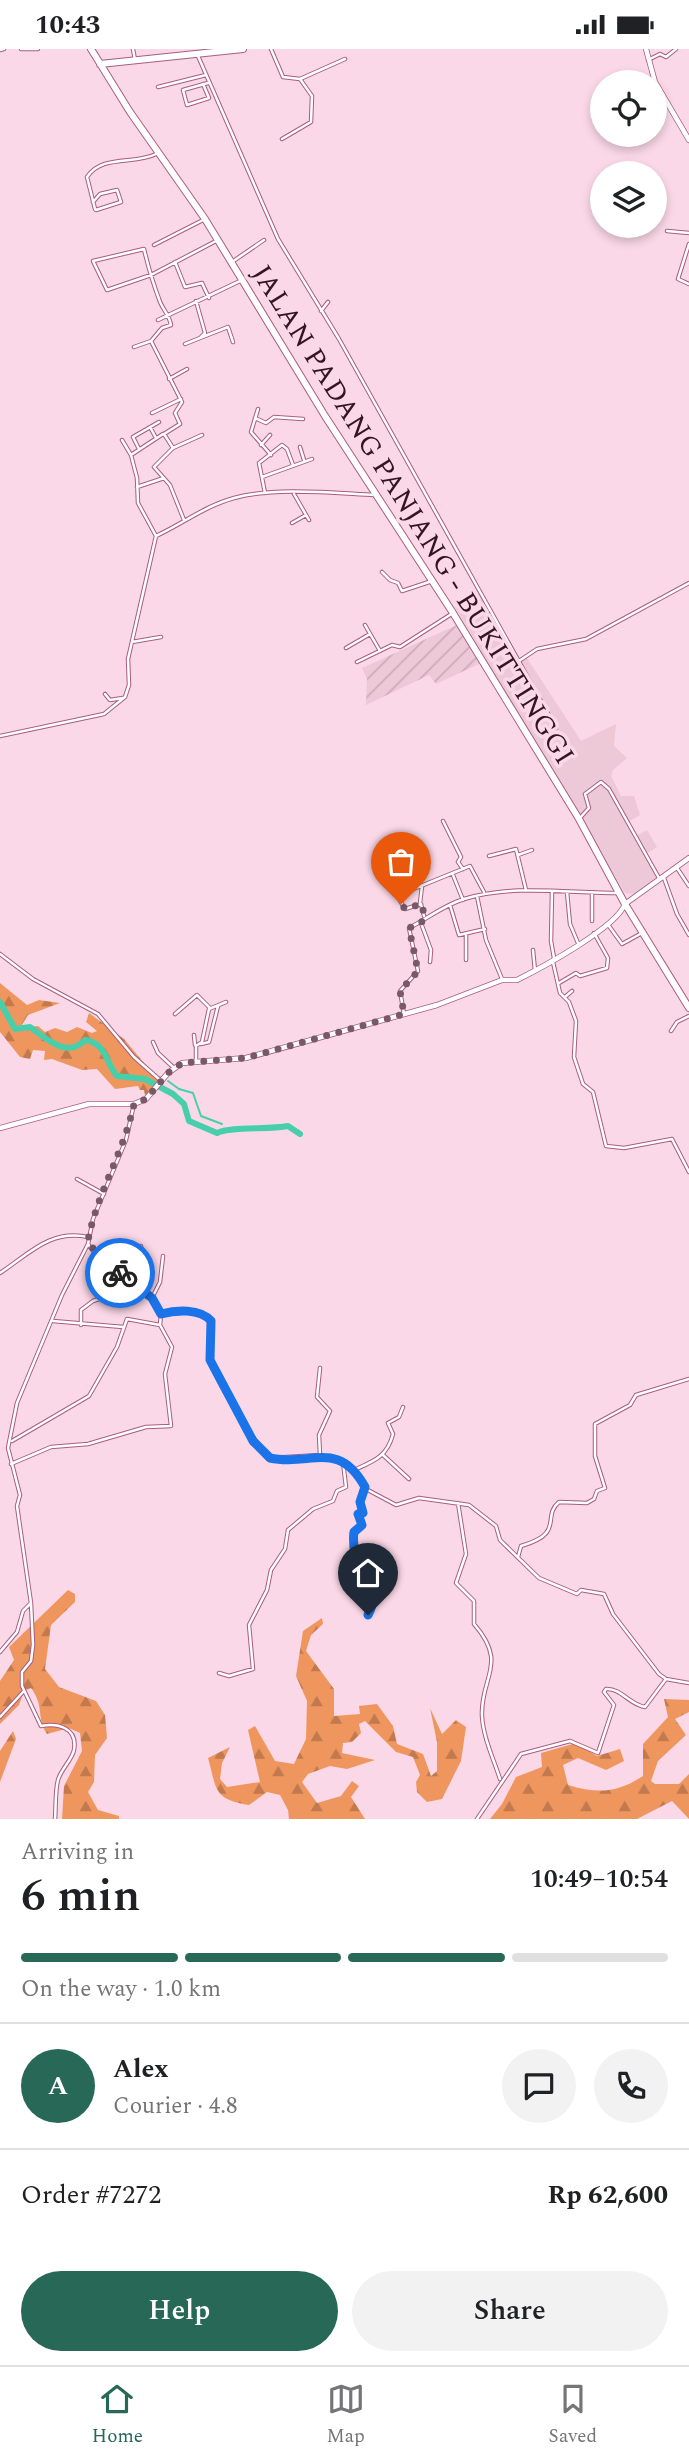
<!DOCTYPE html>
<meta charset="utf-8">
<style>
:root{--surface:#fff;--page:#f2f2f2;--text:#202124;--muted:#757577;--line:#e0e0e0;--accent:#286856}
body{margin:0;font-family:Spectral,serif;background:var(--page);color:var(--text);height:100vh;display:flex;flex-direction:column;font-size:26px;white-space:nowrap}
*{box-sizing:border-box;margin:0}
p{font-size:23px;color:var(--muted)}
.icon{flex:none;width:38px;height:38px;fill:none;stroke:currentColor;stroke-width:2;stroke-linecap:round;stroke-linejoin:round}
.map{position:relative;height:1770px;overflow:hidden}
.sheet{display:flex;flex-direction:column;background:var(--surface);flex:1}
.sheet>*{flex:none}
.fabs{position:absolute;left:590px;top:21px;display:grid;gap:14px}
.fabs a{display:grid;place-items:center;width:77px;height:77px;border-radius:50%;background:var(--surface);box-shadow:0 4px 10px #0003;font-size:35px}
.pin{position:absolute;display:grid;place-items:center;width:60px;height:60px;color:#fff;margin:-72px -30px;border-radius:50% 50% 50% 0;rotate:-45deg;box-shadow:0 0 7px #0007}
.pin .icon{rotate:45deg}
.courier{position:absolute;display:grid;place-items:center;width:70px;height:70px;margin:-35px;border:5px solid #1a73e8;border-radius:50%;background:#fff;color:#222;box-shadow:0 2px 9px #0007}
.headline em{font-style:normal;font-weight:600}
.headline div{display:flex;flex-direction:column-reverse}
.headline{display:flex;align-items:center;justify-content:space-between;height:119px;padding:0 21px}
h1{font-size:46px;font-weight:600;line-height:52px}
.bar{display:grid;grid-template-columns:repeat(4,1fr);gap:10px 7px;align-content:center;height:84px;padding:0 21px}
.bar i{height:9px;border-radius:5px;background:var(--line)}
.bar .selected{background:var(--accent)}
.bar p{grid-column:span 4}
.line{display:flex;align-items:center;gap:18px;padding:0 21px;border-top:2px solid var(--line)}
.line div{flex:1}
.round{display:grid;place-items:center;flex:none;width:74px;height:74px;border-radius:37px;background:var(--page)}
.cta{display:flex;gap:14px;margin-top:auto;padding:14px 21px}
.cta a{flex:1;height:80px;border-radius:42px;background:var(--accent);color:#fff;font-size:28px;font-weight:600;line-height:80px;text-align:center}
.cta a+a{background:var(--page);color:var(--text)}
.status{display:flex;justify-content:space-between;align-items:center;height:49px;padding:0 35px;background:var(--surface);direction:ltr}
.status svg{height:19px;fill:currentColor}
.dock{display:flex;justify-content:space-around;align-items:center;height:98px;border-top:2px solid var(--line);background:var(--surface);font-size:19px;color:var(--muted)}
.dock a{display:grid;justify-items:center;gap:4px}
.dock .selected{color:var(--accent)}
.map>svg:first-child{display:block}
.built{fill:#edc8d7}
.industrial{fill:url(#industrial-furrows)}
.forest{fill:url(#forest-firs)}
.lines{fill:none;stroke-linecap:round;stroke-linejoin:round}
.stream{stroke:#47cfab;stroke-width:2}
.river{stroke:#47cfab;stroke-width:6}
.street-casing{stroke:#a85d80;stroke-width:4.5}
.secondary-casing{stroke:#a85d80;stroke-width:6}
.highway-casing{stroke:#a85d80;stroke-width:8}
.street{stroke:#fff;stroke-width:2.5}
.secondary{stroke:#fff;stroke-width:4.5}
.highway{stroke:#fff;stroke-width:6}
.done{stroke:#785967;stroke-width:7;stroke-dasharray:0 12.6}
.route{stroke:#1a73e8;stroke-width:9}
.labels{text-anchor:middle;stroke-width:7;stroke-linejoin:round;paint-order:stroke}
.street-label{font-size:28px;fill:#321422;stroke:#fbd8e7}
</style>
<div class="status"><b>10:43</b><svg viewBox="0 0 49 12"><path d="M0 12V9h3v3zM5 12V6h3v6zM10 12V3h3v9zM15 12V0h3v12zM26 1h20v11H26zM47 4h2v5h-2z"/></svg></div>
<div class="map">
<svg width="689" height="1770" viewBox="0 0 689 1770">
<defs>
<pattern id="industrial-furrows" width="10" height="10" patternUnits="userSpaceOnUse" patternTransform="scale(1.75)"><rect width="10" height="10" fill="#edc8d7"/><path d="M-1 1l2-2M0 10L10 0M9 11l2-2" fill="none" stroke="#ccabb8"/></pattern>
<pattern id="forest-firs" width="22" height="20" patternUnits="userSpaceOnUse" patternTransform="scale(1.75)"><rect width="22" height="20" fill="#ee965e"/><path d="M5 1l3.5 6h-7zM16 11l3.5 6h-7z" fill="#c1794d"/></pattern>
</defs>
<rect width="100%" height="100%" fill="#fbd8e7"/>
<path class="built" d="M479 543 518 610 525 606 581 692 616 675 614 697 627 709 613 721 611 727 621 747H634L640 766 628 773 636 787 647 781 657 798 646 805 657 829 635 845 625 844 455 558Z"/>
<path class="industrial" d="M457 576 481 614 436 635 429 626 366 656 367 630 362 619Z"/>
<path class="forest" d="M0 934 27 956 39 951 60 954 28 966 20 979 38 977 45 983 55 979 67 983 77 978 92 984 97 982 86 973 89 964 124 990 155 1027 168 1028 146 1052 144 1041H140L138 1037 115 1040 97 1020 82 1021 52 1010 44 1011 45 1002 33 1001 30 1010 20 1008 0 983Z
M68 1541 75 1545V1553L51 1576 45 1620 59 1638 96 1652 105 1666 107 1689 95 1706 94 1733 88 1743 98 1761 119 1767V1770H62L64 1737 82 1702 80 1684 69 1679 47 1685C36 1669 45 1658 31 1639L24 1642 19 1656 0 1675V1632L14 1611 9 1598Z
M322 1569 323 1575 311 1586 306 1602 334 1640V1667L360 1665 359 1657 377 1655 393 1677 397 1695 423 1705 431 1727 437 1722V1693L430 1659 442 1685 456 1671 466 1678 461 1712 442 1750 427 1753 417 1743 416 1733 420 1726 413 1708 396 1703 365 1672 359 1675 361 1684 352 1693 343 1694 342 1704 375 1711 347 1720 330 1717 308 1725 302 1733 317 1754 341 1747 352 1732 359 1737 351 1748 365 1770H289L288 1761 280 1746 267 1743 249 1756C213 1750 217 1741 208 1709L230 1698 222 1714 220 1730 227 1738 260 1733 248 1681 255 1677 275 1712 294 1715 306 1690 307 1652 296 1627 303 1582Z
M664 1650 689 1651V1663L675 1670 686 1686 658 1712 651 1732 655 1735H679L689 1725V1770L672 1752 637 1770H490L502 1755 516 1728 542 1718 541 1704 576 1694 597 1707 620 1700 624 1712 606 1721 578 1709 563 1716 568 1736C598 1745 617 1744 643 1727V1695L668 1668Z
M13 1682 16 1690 0 1733V1702Z"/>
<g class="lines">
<path class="stream" d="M168 1032 179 1040 193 1044 201 1067 222 1075"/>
<path class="river" d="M0 953 15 980 30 978C47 990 67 1010 85 991 106 994 106 1014 117 1027L145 1030 173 1045 184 1055 189 1072 217 1084C231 1077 269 1081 288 1077L300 1085"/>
<g class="street-casing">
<path id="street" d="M21 0H38
M133 0 135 11
M271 0 283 28 300 30 312 47 311 73 282 90
M0 1 4 0
M198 7 278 190 339 290 556 679
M648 11 660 5 666 8 676 0
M300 30 345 10
M203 35 209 49 187 56 183 41 208 34
M158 38 206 26
M93 153 100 145 117 141 121 153 96 161 95 160 87 128C102 105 135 116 156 105
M667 182 689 184
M689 195 678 230 689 235
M154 196 205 170
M175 213 185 238 202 234 209 249
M232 213 264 191
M196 252 205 284 200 289 228 278 233 293
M321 262 328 253
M158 271 240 232
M185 295 200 289
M134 298 151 292
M169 330 187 320
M258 360 251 383 271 406
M152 364 181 350
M255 369 266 374 274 368 303 370
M150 378 156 389
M122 391 131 406 137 429 138 454 156 487
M261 396 270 386
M300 398 304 411
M173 399 202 386
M139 400 133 388 159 373
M131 406 163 385
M262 428 312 410
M137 438 164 429
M265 444 259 414 282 396 287 400 293 416
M294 445 309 471
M184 471 170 436 154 418 173 399 164 385 180 375 175 364 182 353 151 292 162 279 171 276C169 265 162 260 159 250 153 234 148 217 144 200L93 212 107 241 151 226 216 192
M292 474 306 466
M382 523 390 531 398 534 402 542 432 532
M365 576 380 602
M132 593 161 588
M346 599 370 585
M519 612 537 600 586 590 689 534
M357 613 392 596 400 598 453 564
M105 645 110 651 123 649
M0 687 104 665 125 648 129 636 128 610 156 487C182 475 205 457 234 449 275 438 332 444 375 446
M579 770 589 759 585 745 601 733 609 740 659 829
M443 772 461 808 458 813 463 820
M518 806 532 801
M489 807 516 800 526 841
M677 819 689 837
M453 826 463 851
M664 829 677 865 689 886
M411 841 470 817 484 843
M552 843 551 892 554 909
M567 843 570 875 578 894
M477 847 486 891 502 930
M399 850 405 860 421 855 424 867
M420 854 422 837
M450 856 459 886 485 880
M592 872V843
M421 874 431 901 430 913
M609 877 622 895 642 884
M466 885V911
M533 901 535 922
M0 905 33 930 98 965 134 1008 160 1031
M553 913 560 944 569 953 576 972 574 1008 583 1035 593 1043 606 1097 624 1099 672 1090 689 1123
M559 934 576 924 580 927 607 919 608 909 594 884
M565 948 572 942
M175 965 197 946 210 959
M404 965 400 942 418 922 409 879C427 870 442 857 464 850 514 835 567 844 619 844
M671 982 677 973 689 967
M194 986 195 996
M153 993 158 1004 174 1019
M201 995 209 993 218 957
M196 1012V997L202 993 209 960 226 953
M77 1130 104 1145
M88 1195C107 1225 145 1232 161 1265 173 1262 200 1259 208 1269 218 1281 206 1299 210 1312 218 1335 253 1392 270 1409L320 1406 349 1415 366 1440 396 1456 419 1449 469 1456 496 1477 500 1491 539 1529 577 1545 581 1541 604 1545 613 1565 659 1625 666 1630 689 1634
M0 1224C29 1205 50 1180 88 1188
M135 1234 143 1213 141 1197
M152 1249 160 1233 163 1207
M53 1272 123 1278
M81 1276V1261L93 1252 105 1248
M320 1319 317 1348 330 1362 319 1386 320 1406
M12 1392 89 1347 117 1298 127 1270 160 1276
M383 1406 409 1430
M11 1415 51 1398 88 1395 146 1378 171 1377 165 1325 172 1298 160 1276 161 1265
M354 1421C374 1412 387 1408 393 1385L388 1374 399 1368 403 1358
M365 1438 360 1453 363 1464 358 1465 362 1476 354 1483C353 1496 356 1513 360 1527 364 1543 380 1544 368 1566
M458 1454 466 1505 456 1534 474 1552V1575C509 1615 480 1628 482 1667 483 1688 494 1711 500 1730
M518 1508 521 1497C566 1484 541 1468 559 1453L587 1454 594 1450 597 1442 605 1439 595 1407V1375L630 1356 636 1346 689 1330
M0 1603 17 1583 23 1562 31 1554
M219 1624 229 1627 253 1620 249 1576 267 1541 271 1521 285 1500 288 1481 313 1460 333 1452 337 1442 346 1438 343 1413
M0 1668 24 1642
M55 1770C56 1758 55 1742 58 1731 61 1720 72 1711 74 1701 78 1678 57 1674 41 1677L22 1637V1623L31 1612 33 1596 31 1554 17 1457 20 1446 8 1399 17 1354 62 1246 88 1195 93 1170 126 1091 134 1055
M477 1770 521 1705 570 1692 598 1704 614 1656 604 1643 606 1640C621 1639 630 1656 645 1658L666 1630"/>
</g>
<g class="secondary-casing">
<path id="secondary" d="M646 0 655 33 689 91
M0 1079 89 1055H134L146 1050 168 1024 182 1014 246 1009 437 956 502 931H517C541 919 616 879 625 855L689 809"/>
</g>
<g class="highway-casing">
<path id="highway" d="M91 0 130 63 205 170 325 367 453 564 579 770 625 855 689 959
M100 15 243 0"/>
</g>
<use href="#street" class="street"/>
<use href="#secondary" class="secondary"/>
<use href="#highway" class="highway"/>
</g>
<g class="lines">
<path class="done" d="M120 1224 102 1213 88 1192C96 1146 124 1103 134 1055L146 1050 168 1024 182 1014 246 1009 404 965 400 942 418 922 409 879 421 874 425 867 421 855 405 860 401 855"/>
<path class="route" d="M120 1224 152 1249 161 1265C176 1261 200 1259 211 1272L210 1311 253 1392 270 1409C310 1418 338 1389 365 1438L360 1453 363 1464 358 1465 362 1476 354 1483C352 1496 356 1513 360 1527 364 1543 381 1542 368 1566"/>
</g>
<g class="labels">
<g class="street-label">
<text transform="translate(414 465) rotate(58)" y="10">JALAN PADANG PANJANG - BUKITTINGGI</text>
</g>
</g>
</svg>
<div class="fabs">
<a><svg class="icon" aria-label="locate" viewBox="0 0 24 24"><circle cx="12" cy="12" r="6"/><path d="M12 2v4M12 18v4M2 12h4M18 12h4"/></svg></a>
<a><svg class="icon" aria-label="layers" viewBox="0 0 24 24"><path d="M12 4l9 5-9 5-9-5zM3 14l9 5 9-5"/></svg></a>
</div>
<div class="pin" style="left:401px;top:855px;background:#ea580c"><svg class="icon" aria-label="bag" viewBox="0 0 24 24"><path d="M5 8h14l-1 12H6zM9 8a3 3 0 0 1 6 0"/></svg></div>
<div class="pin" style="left:368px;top:1566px;background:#1f2937"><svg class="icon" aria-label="home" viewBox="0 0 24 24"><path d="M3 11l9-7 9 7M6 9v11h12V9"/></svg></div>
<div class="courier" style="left:120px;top:1224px"><svg class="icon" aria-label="bike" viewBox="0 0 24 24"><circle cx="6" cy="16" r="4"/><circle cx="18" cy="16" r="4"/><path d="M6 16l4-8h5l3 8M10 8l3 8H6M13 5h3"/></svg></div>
</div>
<section class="sheet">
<div class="headline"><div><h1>6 min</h1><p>Arriving in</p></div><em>10:49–10:54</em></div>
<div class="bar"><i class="selected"></i><i class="selected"></i><i class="selected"></i><i></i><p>On the way · 1.0 km</p></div>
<div class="line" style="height:126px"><b class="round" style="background:var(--accent);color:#fff">A</b><div><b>Alex</b><p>Courier · 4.8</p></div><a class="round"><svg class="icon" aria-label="chat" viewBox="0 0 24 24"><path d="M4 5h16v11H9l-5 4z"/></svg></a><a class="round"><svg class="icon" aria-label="phone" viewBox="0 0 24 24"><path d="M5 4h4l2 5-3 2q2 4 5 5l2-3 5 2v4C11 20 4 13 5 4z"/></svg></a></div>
<div class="line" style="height:91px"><div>Order #7272</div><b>Rp 62,600</b></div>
<div class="cta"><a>Help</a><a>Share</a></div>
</section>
<nav class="dock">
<a class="selected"><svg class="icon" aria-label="home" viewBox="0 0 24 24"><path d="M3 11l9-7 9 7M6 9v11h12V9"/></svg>Home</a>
<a><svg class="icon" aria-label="map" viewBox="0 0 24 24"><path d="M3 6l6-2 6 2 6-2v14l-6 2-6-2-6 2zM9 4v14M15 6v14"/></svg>Map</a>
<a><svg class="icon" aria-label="saved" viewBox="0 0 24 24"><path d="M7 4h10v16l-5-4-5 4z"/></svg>Saved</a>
</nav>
